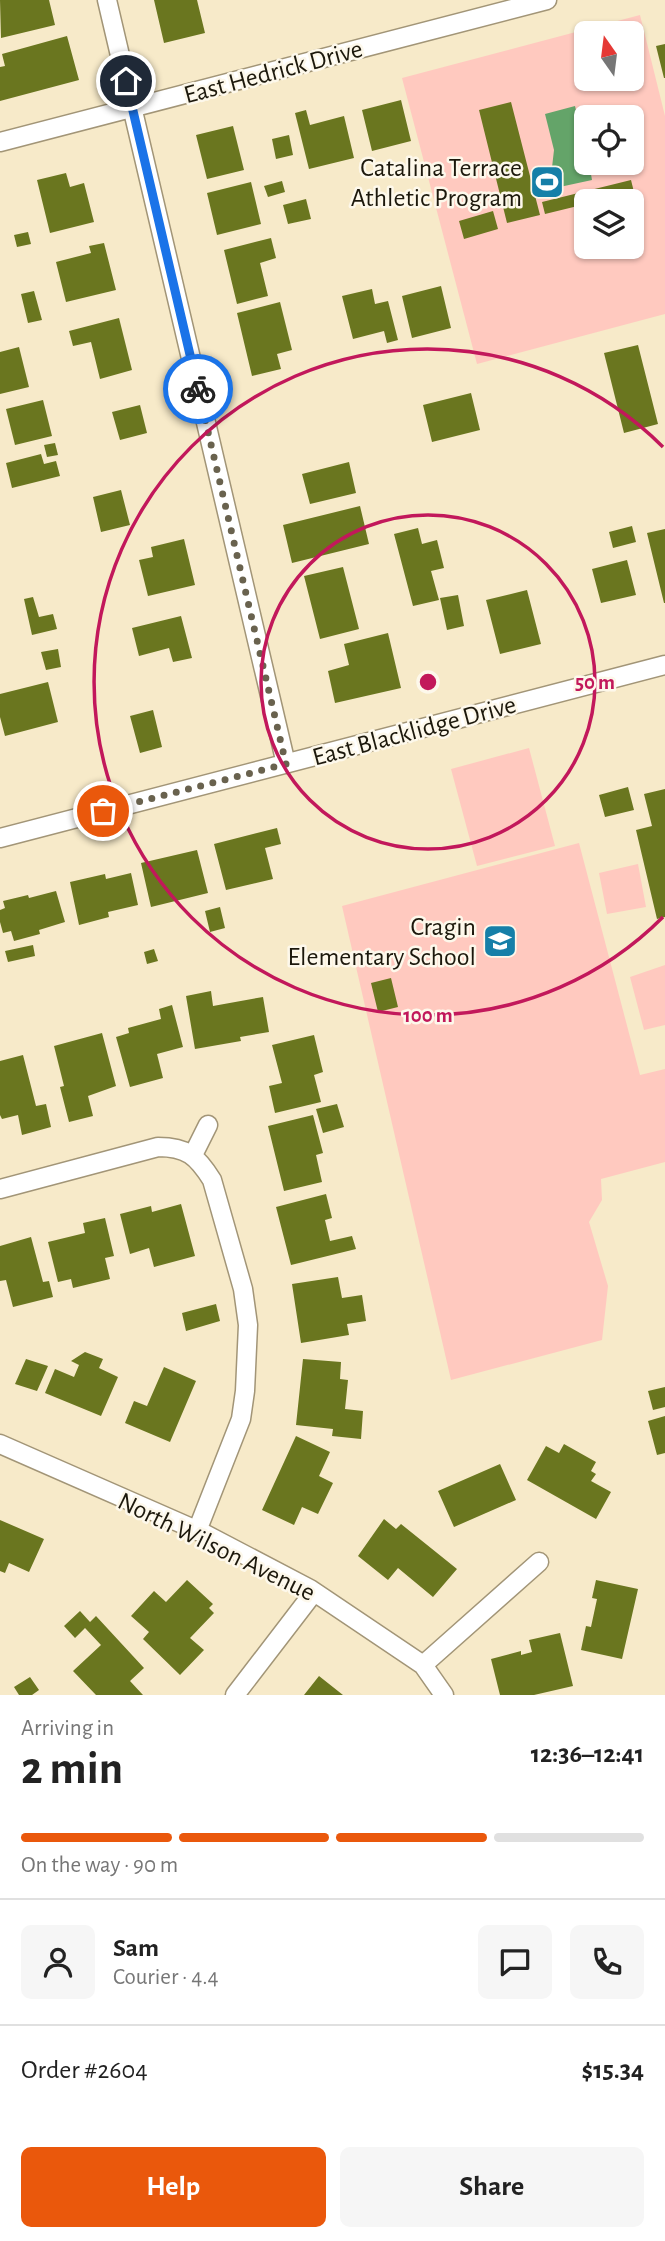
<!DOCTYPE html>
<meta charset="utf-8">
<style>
:root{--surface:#fff;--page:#f6f6f6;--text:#222;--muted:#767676;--line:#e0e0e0;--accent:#ea580c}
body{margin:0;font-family:"Alegreya Sans",sans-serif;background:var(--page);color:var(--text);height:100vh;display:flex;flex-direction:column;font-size:26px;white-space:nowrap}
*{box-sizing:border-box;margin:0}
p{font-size:23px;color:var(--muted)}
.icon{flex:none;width:38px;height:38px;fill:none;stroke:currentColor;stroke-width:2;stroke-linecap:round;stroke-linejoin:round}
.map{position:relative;height:1695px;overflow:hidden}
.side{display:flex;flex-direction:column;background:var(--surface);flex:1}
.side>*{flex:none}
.needle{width:46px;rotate:346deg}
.controls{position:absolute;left:574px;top:21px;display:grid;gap:14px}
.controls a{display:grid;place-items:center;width:70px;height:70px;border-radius:10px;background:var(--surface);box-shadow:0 2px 5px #0004;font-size:35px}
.pin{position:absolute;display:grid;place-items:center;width:60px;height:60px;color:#fff;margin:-30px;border:4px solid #fff;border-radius:50%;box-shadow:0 2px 7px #0007}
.courier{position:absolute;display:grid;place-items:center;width:70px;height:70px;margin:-35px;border:5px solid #1a73e8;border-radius:50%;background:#fff;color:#222;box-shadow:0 2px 9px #0007}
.summary em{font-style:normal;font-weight:600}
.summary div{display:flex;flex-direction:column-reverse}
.summary{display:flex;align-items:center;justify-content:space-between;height:119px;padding:0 21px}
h1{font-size:46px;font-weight:600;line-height:52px}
.bar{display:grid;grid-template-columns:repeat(4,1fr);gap:10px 7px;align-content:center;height:84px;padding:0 21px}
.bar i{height:9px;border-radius:5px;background:var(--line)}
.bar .current{background:var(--accent)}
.bar p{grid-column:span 4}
.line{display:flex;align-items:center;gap:18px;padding:0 21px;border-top:2px solid var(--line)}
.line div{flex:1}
.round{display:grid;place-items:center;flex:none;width:74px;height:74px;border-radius:10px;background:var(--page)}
.button{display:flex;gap:14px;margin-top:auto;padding:14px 21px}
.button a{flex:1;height:80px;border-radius:10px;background:var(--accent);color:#fff;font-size:28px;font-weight:600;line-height:80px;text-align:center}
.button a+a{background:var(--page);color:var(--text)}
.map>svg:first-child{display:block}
.green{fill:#ffc9bf;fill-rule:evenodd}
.water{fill:#64a469}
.building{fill:#6a761f}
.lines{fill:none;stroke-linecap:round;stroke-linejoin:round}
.street-casing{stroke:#a29577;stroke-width:21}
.street{stroke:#fff;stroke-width:18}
.done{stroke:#69624e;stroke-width:7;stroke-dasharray:0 12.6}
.route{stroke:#1a73e8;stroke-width:9}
.ring{fill:none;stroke:#c2185b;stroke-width:3.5}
.labels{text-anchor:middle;stroke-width:5;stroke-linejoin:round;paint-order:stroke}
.street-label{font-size:26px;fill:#1c180c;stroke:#fdf8eb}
.poi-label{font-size:26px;fill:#1c180c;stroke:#fdf8eb;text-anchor:end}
.centre{fill:#c2185b;stroke:#fdf8eb;stroke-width:3.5}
.ring-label{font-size:21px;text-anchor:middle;font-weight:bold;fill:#c2185b;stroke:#fdf8eb;stroke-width:5;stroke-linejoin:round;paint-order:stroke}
</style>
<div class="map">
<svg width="665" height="1695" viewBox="0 0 665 1695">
<rect width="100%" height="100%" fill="#f7eac9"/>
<path class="green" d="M640 15 665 116V314L477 364 402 78ZM586 33H632V79H586ZM586 117H632V163H586ZM586 201H632V247H586Z
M529 748 555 846 477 866 451 769Z
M579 843 640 1075 665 1069V1162L601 1179 602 1200 589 1222 608 1286 602 1340 451 1380 342 906Z
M638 864 646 907 607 914 599 873Z
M665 965V1025L644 1030 630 977Z"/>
<path class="water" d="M575 106 586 153V163H589L592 180 555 188 550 185 554 150 545 114Z"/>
<path class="building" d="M0 0H49L55 25 1 38Z
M154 0H197L205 33 164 43Z
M67 36 79 80 0 101V67L5 66 2 54Z
M665 44V78H664L656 46Z
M401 100 411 141 372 151 362 110Z
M511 102 540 215 507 223 479 110Z
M306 110 310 125 344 116 354 158 309 169 295 113Z
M233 126 244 170 207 179 196 135Z
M289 135 293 155 276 159 272 139Z
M66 173 70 187 84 183 94 222 50 233 37 180Z
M631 180 634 192 596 201H586V204L545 214 542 202Z
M282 181 285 192 268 197 264 186Z
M251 182 261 224 217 235 207 193Z
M306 199 311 219 288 224 283 205Z
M493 211 498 229 464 239 459 221Z
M28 232 31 244 17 247 14 235Z
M271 238 276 258 260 263 268 296 237 304 224 250Z
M104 243 116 290 66 302 56 262 91 253 89 246Z
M441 286 451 328 412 338 402 296Z
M372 289 375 304 388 301 398 340 387 343 384 331 353 339 342 296Z
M34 291 42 320 28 323 21 294Z
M280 302 292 350 277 354 281 369 252 376 237 313Z
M119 318 132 370 100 379 91 342 73 346 69 331Z
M638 345 658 424 624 433 604 353Z
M19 347 29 387 0 394V352Z
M471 393 480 430 432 442 423 405Z
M43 400 52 436 15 445 6 409Z
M140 405 147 433 120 440 112 412Z
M55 443 58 455 47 457 44 445Z
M41 454 44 464 56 461 60 476 12 488 6 463Z
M349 462 356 493 310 504 302 474Z
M121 490 130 525 101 532 93 497Z
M360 506 369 544 292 563 283 525Z
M632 526 636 542 613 548 609 532Z
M418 528 422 544 437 540 444 568 431 571 439 600 413 606 394 534Z
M665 529V603H664L647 533Z
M184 539 195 585 148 596 139 560 153 557 151 547Z
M627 560 636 595 601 603 592 569Z
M343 567 359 629 320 639 304 576Z
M527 590 541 644 500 654 486 600Z
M458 595 464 626 447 630 440 598Z
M33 597 39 617 53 614 57 629 32 635 24 599Z
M181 616 192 658 173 662 169 648 139 656 132 628Z
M388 633 401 688 335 703 328 671 349 665 344 644Z
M58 649 61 667 46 670 41 652Z
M48 682 58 722 5 736 0 717V694Z
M153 710 162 747 140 753 130 716Z
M628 787 634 810 605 817 599 795Z
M665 789V917L657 919 636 830 652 826 644 794Z
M277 828 281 844 265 848 273 879 226 890 214 844Z
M197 850 208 893 151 907 141 863Z
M131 873 138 905 108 912 109 917 79 925 70 882 105 874 106 879Z
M56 891 65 922 39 930 40 934 14 941 11 931 3 933 0 922V910L5 908 3 901 28 895 29 898Z
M220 907 225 928 210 932 205 911Z
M33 945 35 956 8 962 5 951Z
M154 949 158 961 147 964 144 952Z
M391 978 398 1007 378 1012 371 983Z
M211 991 213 1006 263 997 269 1032 240 1037 241 1041 195 1049 186 996Z
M172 1005 183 1047 157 1054 163 1078 130 1087 116 1037 129 1033 128 1028 161 1019 159 1009Z
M102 1033 116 1086 88 1096 93 1116 69 1122 60 1087 64 1086 54 1046Z
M314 1035 323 1072 314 1075 321 1102 275 1113 269 1086 282 1083 272 1045Z
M23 1055 36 1106 46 1104 51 1127 22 1135 18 1115 2 1119 0 1115V1061Z
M337 1104 344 1127 323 1133 316 1109Z
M313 1115 323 1153 316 1155 322 1182 284 1191 268 1126Z
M326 1194 332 1218 325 1220 330 1241 352 1236 356 1249 291 1265 276 1207Z
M181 1204 195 1256 154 1267 149 1248 130 1254 120 1214 151 1206 152 1212Z
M105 1218 114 1256 105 1258 110 1279 73 1288 71 1279 58 1282 48 1242 85 1233 83 1223Z
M31 1237 43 1282 49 1281 53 1297 13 1307 6 1280 0 1281V1246Z
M338 1277 342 1298 362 1295 366 1321 347 1324 349 1335 301 1343 292 1284Z
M216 1304 220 1321 186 1331 182 1313Z
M85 1352 103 1359 99 1368 118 1377 101 1416 45 1393 55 1369 74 1377 79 1365 71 1361Z
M26 1359 48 1366 37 1391 15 1384Z
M303 1359 341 1362 340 1379 348 1380 345 1409 363 1411 361 1439 332 1436 333 1429 296 1425Z
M164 1367 196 1381 170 1442 125 1423 134 1401 147 1406Z
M665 1387V1407L653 1410 648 1391Z
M665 1416V1453L657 1455 648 1421Z
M296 1436 330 1452 319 1476 333 1483 318 1514 302 1507 294 1525 262 1510Z
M564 1444 596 1462 591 1471 596 1474 591 1481 611 1492 596 1519 527 1480 546 1446 559 1453Z
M500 1464 516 1500 454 1527 438 1491Z
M384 1519 396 1529 401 1524 457 1569 433 1597 398 1568 388 1580 358 1556Z
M0 1520 44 1539 29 1572 9 1563 5 1573 0 1571Z
M187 1580 213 1604 209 1608 214 1613 190 1638 204 1650 180 1675 143 1639 149 1632 131 1616 154 1591 166 1602Z
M596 1580 638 1589 622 1659 581 1650 586 1626 591 1627 597 1599 592 1598Z
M80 1611 90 1622 96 1616 144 1668 130 1681 143 1695H96L73 1671 101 1645 85 1628 75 1638 64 1626Z
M560 1633 573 1686 534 1695H500L491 1659 521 1651V1655L532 1652 529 1640Z
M319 1676 343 1695H304Z
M30 1677 39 1690 32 1695H19L14 1687Z"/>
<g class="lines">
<g class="street-casing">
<path id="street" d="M107 0 286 764
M0 142 547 0
M0 838 665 665
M193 1155 208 1125
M0 1189 158 1147C187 1147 197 1156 212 1180L243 1289 248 1325 245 1391 241 1419 197 1531
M0 1444 203 1533 310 1589 423 1665 444 1695
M423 1665 539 1562
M235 1695 314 1592"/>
</g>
<use href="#street" class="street"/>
</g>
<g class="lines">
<path class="done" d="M103 811 286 764 198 389"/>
<path class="route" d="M126 81 198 389"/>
</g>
<g class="ring">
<circle cx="428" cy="682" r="167"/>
<path d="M663 917A333 333 0 1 1 663 447"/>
</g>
<defs>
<g id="stadium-square" transform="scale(1.75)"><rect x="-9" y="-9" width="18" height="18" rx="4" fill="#167fa8" stroke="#fdf8eb"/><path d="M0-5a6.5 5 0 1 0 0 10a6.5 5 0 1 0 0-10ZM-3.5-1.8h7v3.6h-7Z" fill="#fff"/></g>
<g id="school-square" transform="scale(1.75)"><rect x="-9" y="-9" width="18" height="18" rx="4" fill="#167fa8" stroke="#fdf8eb"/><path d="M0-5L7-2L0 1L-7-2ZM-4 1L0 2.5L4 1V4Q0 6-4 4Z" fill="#fff"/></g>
</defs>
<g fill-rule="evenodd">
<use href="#stadium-square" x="547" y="182"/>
<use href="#school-square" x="500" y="941"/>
</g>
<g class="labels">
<g class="street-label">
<text transform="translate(273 71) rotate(-15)" y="9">East Hedrick Drive</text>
<text transform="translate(414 730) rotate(-15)" y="9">East Blacklidge Drive</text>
<text transform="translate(217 1546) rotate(26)" y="9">North Wilson Avenue</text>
</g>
<g class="poi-label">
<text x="522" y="176">Catalina Terrace<tspan x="522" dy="30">Athletic Program</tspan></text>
<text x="476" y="935">Cragin<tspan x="476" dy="30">Elementary School</tspan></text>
</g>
</g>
<circle cx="428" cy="682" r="10" class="centre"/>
<g class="ring-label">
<text x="595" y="689">50 m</text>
<text x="428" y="1022">100 m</text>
</g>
</svg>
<div class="controls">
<a><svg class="needle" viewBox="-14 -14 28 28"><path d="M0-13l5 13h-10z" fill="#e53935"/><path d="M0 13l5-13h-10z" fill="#767676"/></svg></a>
<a><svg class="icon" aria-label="locate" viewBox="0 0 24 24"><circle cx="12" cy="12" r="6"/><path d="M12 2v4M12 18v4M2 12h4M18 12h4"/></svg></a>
<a><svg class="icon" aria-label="layers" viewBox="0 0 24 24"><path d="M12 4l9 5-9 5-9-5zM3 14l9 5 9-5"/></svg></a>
</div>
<div class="pin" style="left:103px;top:811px;background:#ea580c"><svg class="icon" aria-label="bag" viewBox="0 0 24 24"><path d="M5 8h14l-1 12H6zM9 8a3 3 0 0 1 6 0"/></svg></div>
<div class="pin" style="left:126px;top:81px;background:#1f2937"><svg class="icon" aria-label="home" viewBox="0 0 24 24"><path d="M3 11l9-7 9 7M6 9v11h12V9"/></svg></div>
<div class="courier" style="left:198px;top:389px"><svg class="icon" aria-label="bike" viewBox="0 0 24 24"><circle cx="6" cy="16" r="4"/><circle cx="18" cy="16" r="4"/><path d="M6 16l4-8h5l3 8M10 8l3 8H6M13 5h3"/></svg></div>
</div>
<section class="side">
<div class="summary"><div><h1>2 min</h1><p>Arriving in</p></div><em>12:36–12:41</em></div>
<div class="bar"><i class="current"></i><i class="current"></i><i class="current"></i><i></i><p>On the way · 90 m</p></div>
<div class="line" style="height:126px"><a class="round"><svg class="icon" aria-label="person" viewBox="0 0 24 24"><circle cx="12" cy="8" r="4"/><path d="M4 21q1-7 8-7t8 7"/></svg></a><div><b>Sam</b><p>Courier · 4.4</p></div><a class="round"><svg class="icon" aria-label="chat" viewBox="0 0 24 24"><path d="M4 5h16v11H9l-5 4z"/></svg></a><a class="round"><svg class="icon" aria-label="phone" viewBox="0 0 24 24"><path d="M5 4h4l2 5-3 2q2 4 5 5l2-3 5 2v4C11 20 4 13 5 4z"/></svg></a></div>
<div class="line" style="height:91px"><div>Order #2604</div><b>$15.34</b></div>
<div class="button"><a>Help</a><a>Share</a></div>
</section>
